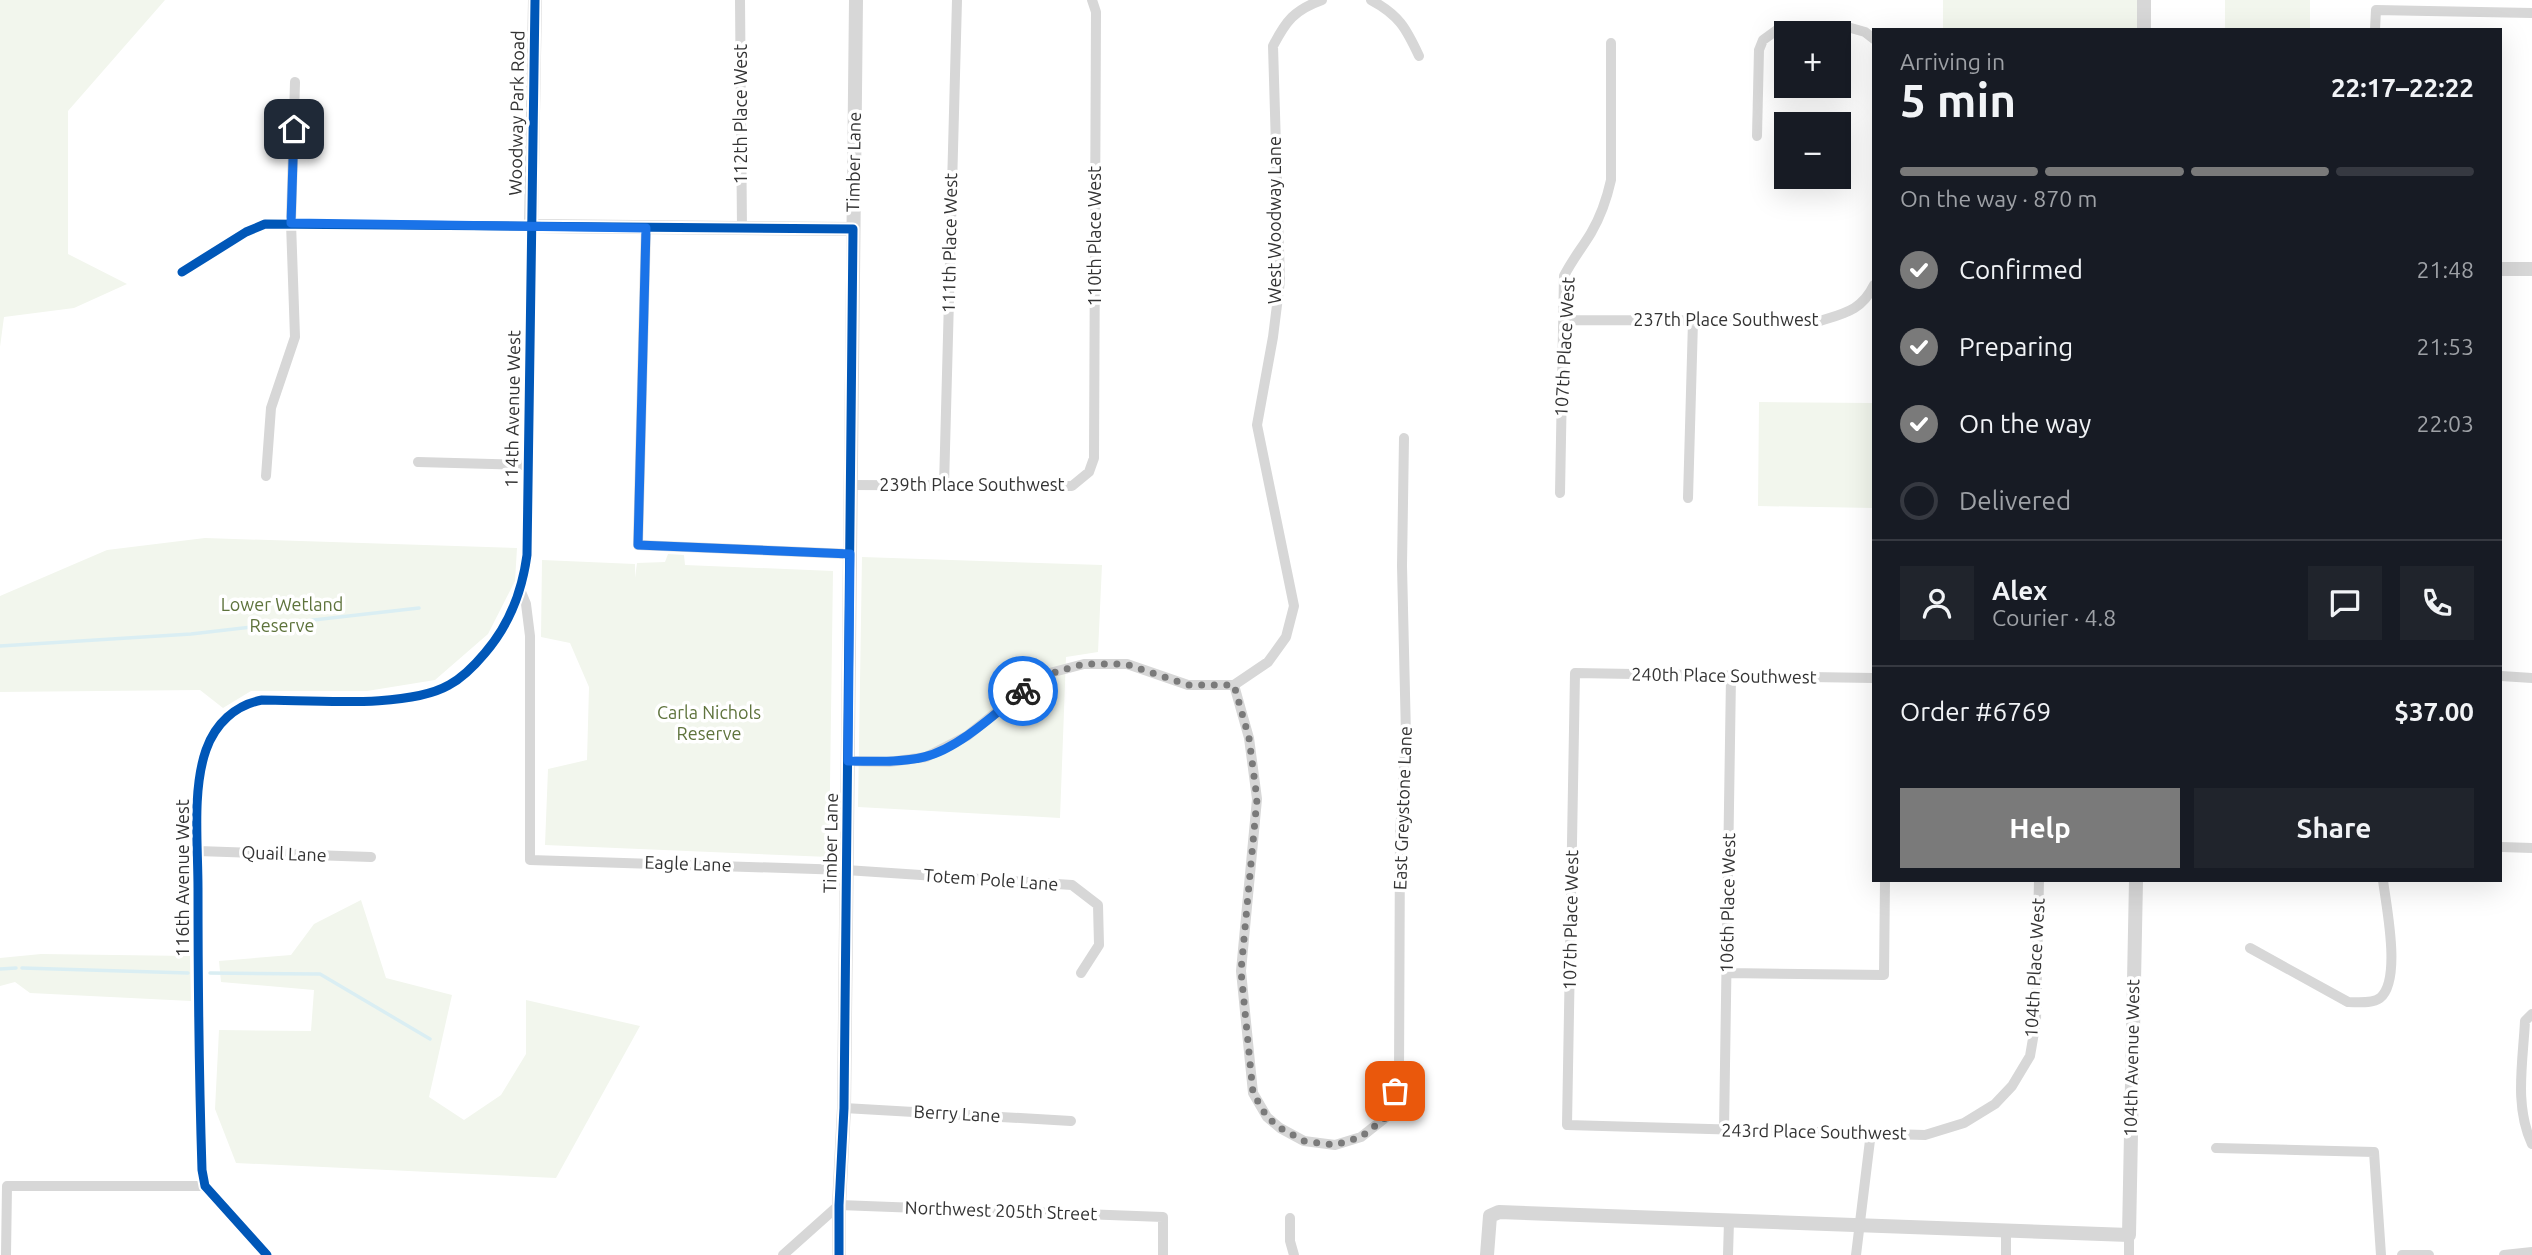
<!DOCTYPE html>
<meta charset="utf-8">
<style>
:root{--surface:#171b24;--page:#20242c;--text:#f1f3f6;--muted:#9ea1a6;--line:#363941;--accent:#7a7a7a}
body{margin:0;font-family:Ubuntu,sans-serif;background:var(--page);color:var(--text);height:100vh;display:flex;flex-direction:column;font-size:26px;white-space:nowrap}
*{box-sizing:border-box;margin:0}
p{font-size:23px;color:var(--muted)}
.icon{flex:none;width:38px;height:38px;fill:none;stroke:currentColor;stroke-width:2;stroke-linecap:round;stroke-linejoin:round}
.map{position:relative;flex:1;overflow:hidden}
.drawer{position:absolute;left:1872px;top:28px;width:630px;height:854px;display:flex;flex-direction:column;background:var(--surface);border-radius:0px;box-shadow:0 7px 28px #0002}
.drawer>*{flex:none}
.tools{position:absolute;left:1774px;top:21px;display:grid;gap:14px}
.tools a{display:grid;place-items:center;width:77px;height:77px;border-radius:0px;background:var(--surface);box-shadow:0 7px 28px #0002;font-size:35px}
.pin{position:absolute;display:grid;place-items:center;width:60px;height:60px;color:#fff;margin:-30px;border-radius:14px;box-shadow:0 4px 10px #0006}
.courier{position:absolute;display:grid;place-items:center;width:70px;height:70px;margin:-35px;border:5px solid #1a73e8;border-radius:50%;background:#fff;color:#222;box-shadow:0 2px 9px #0007}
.head em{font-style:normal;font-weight:700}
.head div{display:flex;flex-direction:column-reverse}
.head{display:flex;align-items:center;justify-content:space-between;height:119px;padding:0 28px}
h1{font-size:46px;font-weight:700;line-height:52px}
.bar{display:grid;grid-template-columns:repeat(4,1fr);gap:10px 7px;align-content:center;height:84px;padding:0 28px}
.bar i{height:9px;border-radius:5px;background:var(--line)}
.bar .active{background:var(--accent)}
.bar p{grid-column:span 4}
.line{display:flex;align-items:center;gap:18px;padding:0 28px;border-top:2px solid var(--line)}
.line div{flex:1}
.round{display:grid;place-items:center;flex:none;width:74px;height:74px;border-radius:0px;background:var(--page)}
ol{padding:0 28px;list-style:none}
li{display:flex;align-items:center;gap:21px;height:77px}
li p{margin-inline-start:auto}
li .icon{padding:7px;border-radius:50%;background:var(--accent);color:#fff;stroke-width:4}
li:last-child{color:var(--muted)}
li i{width:38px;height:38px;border:4px solid var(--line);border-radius:50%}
.action{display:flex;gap:14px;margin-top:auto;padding:14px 28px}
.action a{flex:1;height:80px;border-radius:0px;background:var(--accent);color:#fff;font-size:28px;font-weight:700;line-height:80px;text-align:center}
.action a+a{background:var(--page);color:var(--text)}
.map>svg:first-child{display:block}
.green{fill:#f2f6ed}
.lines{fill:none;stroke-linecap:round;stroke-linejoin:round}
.stream{stroke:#daeef3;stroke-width:3.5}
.minor{stroke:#d7d7d7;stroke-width:10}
.tertiary{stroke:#d7d7d7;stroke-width:14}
.cycleway-casing{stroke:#fff;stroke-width:13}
.cycleway{stroke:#0057b8;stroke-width:9}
.done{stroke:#7a7a7a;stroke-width:7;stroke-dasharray:0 12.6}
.route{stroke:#1a73e8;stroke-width:9}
.labels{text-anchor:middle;stroke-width:7;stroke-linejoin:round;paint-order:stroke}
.street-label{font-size:18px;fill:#333;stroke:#fff}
.park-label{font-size:18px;fill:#5e733c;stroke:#fff}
</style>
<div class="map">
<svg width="2532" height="1255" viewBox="0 0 2532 1255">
<rect width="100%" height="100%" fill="#fff"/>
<path class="green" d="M0 0H165L68 111V254L127 284 74 308 4 317 0 347Z
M1943 0H2137V30H1943Z
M2225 0H2310V30H2225Z
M1759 402 1874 403V508L1758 506Z
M205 538 517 548 515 581 488 634 435 680 367 691H251L223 708 200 690 0 692V596L107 550Z
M668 554 684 555 685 565 833 571 829 857 545 845 548 769 587 760 589 687 570 643 541 637 542 560 635 564V578L637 563 665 562Z
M862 557 1102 565 1098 652 1066 657 1060 818 858 807Z
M361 900 386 978 452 995 429 1097 464 1120 501 1095 526 1054V1000L640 1026 556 1178 236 1163 215 1109 219 1030 311 1031 314 990 221 982 219 961 291 955 314 924Z
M41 954 190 956 191 1001 30 993 15 982 0 986V958Z"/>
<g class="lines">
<path class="stream" d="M0 646 191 634 419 608
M22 968 188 973
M0 969 16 968
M210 973 320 974 430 1039"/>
<path class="minor" d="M740 0 742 229
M1371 0C1399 15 1406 28 1419 56
M2375 30 2376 10 2532 13
M1757 136 1759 50 1763 40 1781 27 1851 28 1865 32 1874 39
M646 227 638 545 850 554
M182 272 246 232 265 224 531 226 527 555C522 592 510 624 485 653 475 665 464 677 449 685 407 709 312 700 262 700 235 705 215 724 206 750 192 790 198 845 198 888 198 982 199 1076 202 1170L205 1186 267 1255
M1563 320 1820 321C1845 313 1862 310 1874 285
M418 462 527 465
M266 476 271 408 295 337 291 223 295 82
M850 485 1072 486 1089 472 1094 458 1096 12 1092 0
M944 486 957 0
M1560 493 1564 276C1572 260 1582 248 1591 233 1601 216 1607 198 1611 180V43
M1688 498 1693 321
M521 592 526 604 530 636V860L846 870 1072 885 1098 905 1099 945 1081 973
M2501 676 2532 678
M1874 678 1575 673 1567 1125 1925 1135 1964 1123 1995 1104 2012 1086 2030 1056 2036 1021 2039 880
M1234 685 1249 738 1257 799 1241 971 1253 1093 1267 1117 1280 1128 1304 1141 1335 1145 1361 1137 1385 1118 1391 1106 1399 1076 1400 834 1406 736 1402 566 1404 438
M1234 685 1268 662 1286 637 1294 606 1257 425 1273 337 1280 281 1273 46C1286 21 1294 10 1322 0
M847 761 889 762 926 757 967 736 1042 675 1084 664H1127L1188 685H1234
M2501 847 2532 848
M198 851 371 857
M2250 948 2348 1002C2358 1002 2372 1004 2380 998 2402 980 2386 906 2383 880
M1727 973 1884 975 1885 880
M2532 1014 2525 1021C2523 1062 2514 1106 2532 1144
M844 1108 1071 1121
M1724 1130 1731 676
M2216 1148 2374 1152 2381 1255
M1290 1218V1241L1294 1255
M2006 1231V1255
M6 1255 7 1186H205
M783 1255 839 1205 1163 1217V1255
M1728 1255 1729 1221
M1856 1255 1871 1132
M2129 1255V1235
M2402 1255H2429
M2504 1255 2532 1252"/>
<path class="tertiary" d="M535 0 531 226 853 229
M2144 0V30
M2501 269H2532
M839 1255V1205L844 1108 856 0
M1487 1255 1490 1216 1499 1212 2129 1235 2136 880"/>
<g class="cycleway-casing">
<path id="cycleway" d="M182 272 246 232 265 224 853 229 844 1108 839 1205V1255
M267 1255 205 1186 202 1170C199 1076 198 982 198 888 198 845 192 790 206 750 215 724 235 705 262 700 312 700 407 709 449 685 464 677 475 665 485 653 510 624 522 592 527 555L535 0"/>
</g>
<use href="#cycleway" class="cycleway"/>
</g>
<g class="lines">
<path class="done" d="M1023 691 1042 676 1084 664H1126L1188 685H1234L1249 738 1257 799 1241 971 1253 1093 1267 1117 1280 1128 1304 1141 1335 1145 1361 1137 1385 1118 1395 1091"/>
<path class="route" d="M294 129 291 223 646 228 638 545 850 554 848 761C873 761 899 763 924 757 958 749 996 713 1023 691"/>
</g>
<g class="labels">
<g class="street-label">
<text transform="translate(517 113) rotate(-89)" y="6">Woodway Park Road</text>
<text transform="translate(741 114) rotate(-90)" y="6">112th Place West</text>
<text transform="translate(854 162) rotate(-89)" y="6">Timber Lane</text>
<text transform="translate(1275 220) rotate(-90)" y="6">West Woodway Lane</text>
<text transform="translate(1095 236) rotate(-90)" y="6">110th Place West</text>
<text transform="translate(950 243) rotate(-89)" y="6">111th Place West</text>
<text x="1726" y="326">237th Place Southwest</text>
<text transform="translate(1565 347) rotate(-87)" y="6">107th Place West</text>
<text transform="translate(513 409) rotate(-89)" y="6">114th Avenue West</text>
<text x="972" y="491">239th Place Southwest</text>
<text transform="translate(1724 676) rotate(1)" y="6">240th Place Southwest</text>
<text transform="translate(1403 808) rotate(-88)" y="6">East Greystone Lane</text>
<text transform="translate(831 843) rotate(-89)" y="6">Timber Lane</text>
<text transform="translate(284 854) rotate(2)" y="6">Quail Lane</text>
<text transform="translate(688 864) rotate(2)" y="6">Eagle Lane</text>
<text transform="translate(183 878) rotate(-90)" y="6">116th Avenue West</text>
<text transform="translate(991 880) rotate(4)" y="6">Totem Pole Lane</text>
<text transform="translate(1728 903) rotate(-89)" y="6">106th Place West</text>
<text transform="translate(1571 920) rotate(-89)" y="6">107th Place West</text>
<text transform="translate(2035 968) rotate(-87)" y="6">104th Place West</text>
<text transform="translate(2132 1058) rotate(-89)" y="6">104th Avenue West</text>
<text transform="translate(957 1114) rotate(3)" y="6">Berry Lane</text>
<text transform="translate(1814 1132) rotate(1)" y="6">243rd Place Southwest</text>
<text transform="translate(1001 1211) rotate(2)" y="6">Northwest 205th Street</text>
</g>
<g class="park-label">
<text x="282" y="611">Lower Wetland<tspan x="282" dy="21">Reserve</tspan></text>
<text x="709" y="719">Carla Nichols<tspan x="709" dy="21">Reserve</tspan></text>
</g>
</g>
</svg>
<div class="tools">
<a>+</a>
<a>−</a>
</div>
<div class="pin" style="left:1395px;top:1091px;background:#ea580c"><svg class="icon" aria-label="bag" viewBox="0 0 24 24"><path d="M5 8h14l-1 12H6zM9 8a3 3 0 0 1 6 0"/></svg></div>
<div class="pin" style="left:294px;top:129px;background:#1f2937"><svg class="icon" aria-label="home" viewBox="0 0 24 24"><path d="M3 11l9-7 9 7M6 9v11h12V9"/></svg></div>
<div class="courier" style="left:1023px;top:691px"><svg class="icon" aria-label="bike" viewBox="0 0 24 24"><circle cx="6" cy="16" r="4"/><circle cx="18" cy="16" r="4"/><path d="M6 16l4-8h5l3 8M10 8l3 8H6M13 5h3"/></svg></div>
<section class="drawer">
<div class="head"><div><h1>5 min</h1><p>Arriving in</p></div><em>22:17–22:22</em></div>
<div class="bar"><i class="active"></i><i class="active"></i><i class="active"></i><i></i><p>On the way · 870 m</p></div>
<ol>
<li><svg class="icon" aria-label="check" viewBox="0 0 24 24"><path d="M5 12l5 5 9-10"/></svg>Confirmed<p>21:48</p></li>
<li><svg class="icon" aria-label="check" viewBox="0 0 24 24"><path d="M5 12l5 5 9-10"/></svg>Preparing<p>21:53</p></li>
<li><svg class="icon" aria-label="check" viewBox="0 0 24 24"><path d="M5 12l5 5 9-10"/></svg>On the way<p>22:03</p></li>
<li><i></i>Delivered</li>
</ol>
<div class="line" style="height:126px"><a class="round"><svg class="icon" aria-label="person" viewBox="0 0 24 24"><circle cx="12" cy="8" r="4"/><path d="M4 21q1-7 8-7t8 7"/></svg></a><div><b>Alex</b><p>Courier · 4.8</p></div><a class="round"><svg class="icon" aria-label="chat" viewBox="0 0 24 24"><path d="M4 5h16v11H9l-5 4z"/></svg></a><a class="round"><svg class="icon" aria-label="phone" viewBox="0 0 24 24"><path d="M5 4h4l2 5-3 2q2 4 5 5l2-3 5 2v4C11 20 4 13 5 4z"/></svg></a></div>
<div class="line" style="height:91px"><div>Order #6769</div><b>$37.00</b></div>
<div class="action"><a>Help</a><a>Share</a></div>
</section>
</div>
